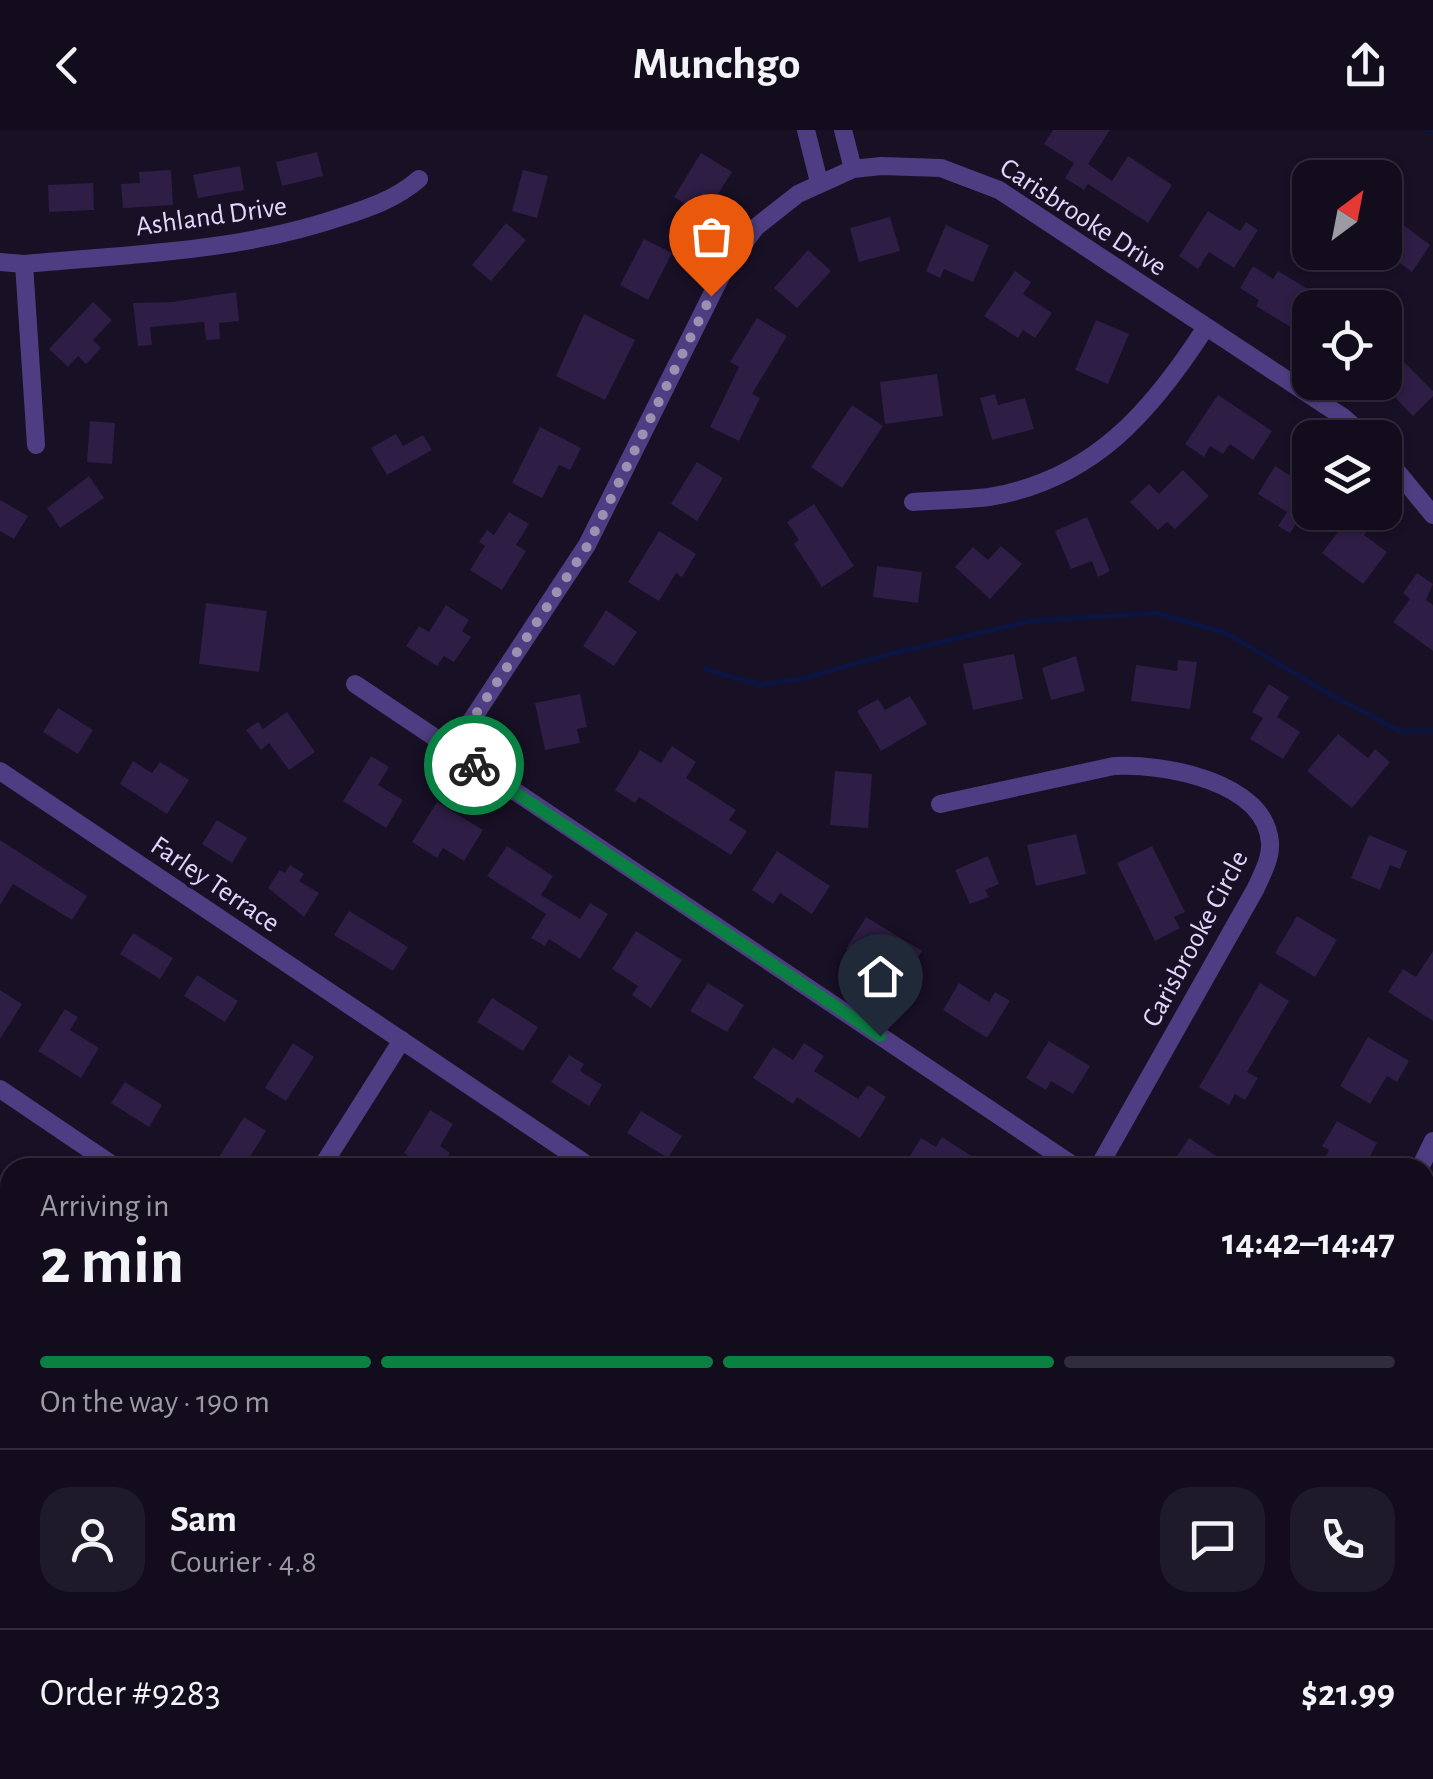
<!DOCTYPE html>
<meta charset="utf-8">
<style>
:root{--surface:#120c1c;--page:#1f1a29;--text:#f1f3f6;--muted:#9c9ba3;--line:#312c3b;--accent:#0b8043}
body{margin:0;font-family:"Alegreya Sans",sans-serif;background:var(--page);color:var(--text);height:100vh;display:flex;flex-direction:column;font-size:38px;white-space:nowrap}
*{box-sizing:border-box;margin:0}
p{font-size:32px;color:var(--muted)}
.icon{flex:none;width:55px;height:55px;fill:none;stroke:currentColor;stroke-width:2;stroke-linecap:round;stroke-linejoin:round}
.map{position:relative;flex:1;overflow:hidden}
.side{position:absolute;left:0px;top:1028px;width:1435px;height:622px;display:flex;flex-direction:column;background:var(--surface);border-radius:30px 30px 0 0;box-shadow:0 2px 8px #0004,0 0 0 2px var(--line)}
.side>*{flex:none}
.needle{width:65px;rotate:32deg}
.fabs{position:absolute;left:1292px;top:30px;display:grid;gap:20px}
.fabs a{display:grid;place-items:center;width:110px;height:110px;border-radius:20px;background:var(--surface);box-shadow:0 2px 8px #0004,0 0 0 2px var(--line);font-size:50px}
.pin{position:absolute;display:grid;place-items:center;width:85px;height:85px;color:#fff;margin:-102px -42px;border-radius:50% 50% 50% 0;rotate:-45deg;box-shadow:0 0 10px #0007}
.pin .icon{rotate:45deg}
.courier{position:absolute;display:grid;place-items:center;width:100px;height:100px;margin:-50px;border:8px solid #0b8043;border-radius:50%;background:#fff;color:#222;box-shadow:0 2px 12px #0007}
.summary em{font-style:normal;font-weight:700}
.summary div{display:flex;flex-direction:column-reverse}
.summary{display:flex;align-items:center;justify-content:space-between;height:170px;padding:0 40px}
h1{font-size:65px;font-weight:700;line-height:75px}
.bar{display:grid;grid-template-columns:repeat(4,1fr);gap:15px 10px;align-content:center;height:120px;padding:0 40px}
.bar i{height:12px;border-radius:8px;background:var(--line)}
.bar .on{background:var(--accent)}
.bar p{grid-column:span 4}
.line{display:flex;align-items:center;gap:25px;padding:0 40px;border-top:2px solid var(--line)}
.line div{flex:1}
.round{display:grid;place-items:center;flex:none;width:105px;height:105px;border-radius:30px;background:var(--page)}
header{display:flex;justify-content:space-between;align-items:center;height:130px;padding:0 40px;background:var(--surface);font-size:45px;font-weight:700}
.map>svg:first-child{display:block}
.forest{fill:url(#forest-firs)}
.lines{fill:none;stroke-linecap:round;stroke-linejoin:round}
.stream{stroke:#0c1442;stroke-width:5}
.building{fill:#2e1d45}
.street{stroke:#4e3d82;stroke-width:18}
.done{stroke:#9c91b1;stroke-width:10;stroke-dasharray:0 18}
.route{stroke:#0b8043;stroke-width:12}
.labels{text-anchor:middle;stroke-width:8;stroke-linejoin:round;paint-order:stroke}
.street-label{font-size:28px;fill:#e3d6fd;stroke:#181025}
</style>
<header><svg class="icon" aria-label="back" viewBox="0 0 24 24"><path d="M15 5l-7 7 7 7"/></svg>Munchgo<svg class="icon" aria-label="share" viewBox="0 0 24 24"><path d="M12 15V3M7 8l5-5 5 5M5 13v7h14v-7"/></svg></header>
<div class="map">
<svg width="1433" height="1649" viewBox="0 0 1433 1649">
<defs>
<pattern id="forest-firs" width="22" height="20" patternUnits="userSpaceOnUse" patternTransform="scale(2.5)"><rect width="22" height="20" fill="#132a2f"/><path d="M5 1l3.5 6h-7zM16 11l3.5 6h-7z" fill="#35484e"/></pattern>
</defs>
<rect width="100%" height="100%" fill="#181025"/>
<path class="forest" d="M615 1640H784L798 1649H628Z"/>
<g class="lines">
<path class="stream" d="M1427 0 1433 1
M705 539 761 555 805 548 882 526 1031 491 1156 483 1226 503 1333 566 1400 601H1433"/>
</g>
<path class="building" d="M1053 0H1110L1088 34 1112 51 1128 26 1172 55 1148 93 1088 54 1084 60 1065 48 1074 33 1044 14Z
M317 22 323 46 282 56 276 32Z
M701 23 732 42 704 86 674 67Z
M240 36 244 60 198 68 193 45Z
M171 40 173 75 123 78 121 54 140 53 139 42Z
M523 40 548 46 537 88 512 81Z
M93 53 94 80 49 82 48 55Z
M1385 71 1402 94 1430 115 1412 142 1385 122Z
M1208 81 1240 101 1246 92 1258 100 1234 138 1209 122 1198 139 1179 126Z
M890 87 900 121 859 132 850 98Z
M506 93 526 110 491 151 472 135Z
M946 95 989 115 973 152 944 139 940 148 926 141Z
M644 109 672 123 648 170 620 155Z
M808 120 831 141 797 178 774 158Z
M1253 136 1273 149 1278 141 1316 164 1310 174V209L1256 176 1259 170 1240 158Z
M1015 141 1031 152 1023 164 1052 183 1035 208 1023 200 1018 208 984 186Z
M236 162 239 191 219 193 220 209 206 210 204 192 150 197 152 215 138 216 133 173 173 172Z
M93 172 112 190 93 210 101 218 86 234 78 226 68 237 49 219Z
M584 184 635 210 605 270 556 246Z
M757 188 787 206 752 264 760 268 739 311 710 297 739 237 730 232Z
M1096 190 1129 204 1108 254 1075 240Z
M1404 232 1433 261V266L1413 286 1382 254Z
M937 244 943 286 885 294 880 252Z
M995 264 998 275 1025 268 1034 299 992 310 980 268Z
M1218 265 1272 301 1253 330 1230 314 1223 324 1210 316 1204 327 1185 314Z
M852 275 883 296 842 358 811 337Z
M90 291 115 293 112 334 87 332Z
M540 297 581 318 570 340 559 335 542 368 512 353Z
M396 304 403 316 423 305 432 320 387 345 371 318Z
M697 332 723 348 697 391 671 374Z
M1275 336 1310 358V372L1290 403 1278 396 1287 382 1258 364Z
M1183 340 1209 366 1175 399 1167 392 1158 400 1130 372 1149 354 1159 364Z
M89 346 104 368 60 398 47 378Z
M0 370 28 386 14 409 0 401Z
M814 374 854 436 822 457 794 414 799 410 787 392Z
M509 382 529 394 516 415 526 421 502 460 470 440 485 416 479 412 487 400 494 405Z
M1353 382 1373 394 1364 405 1387 422 1363 454 1322 423Z
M1087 387 1110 441 1098 447 1092 431 1071 439 1055 401Z
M659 401 696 424 682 447 676 443 659 471 628 452Z
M1001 416 1022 434 990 469 955 437 973 417 988 430Z
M877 436 922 442 918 473 873 467Z
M1417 443 1433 454 1426 470 1433 475V521L1393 492 1410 469 1403 463Z
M206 473 267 481 259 542 199 534Z
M446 475 469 490 462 501 471 507 454 532 444 526 437 536 406 516 419 496 429 502Z
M606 480 637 502 614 536 583 516Z
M1014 524 1023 569 973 580 963 534Z
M1076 526 1085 561 1051 570 1042 538Z
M1178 530 1197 532 1190 579 1131 571 1136 535 1177 541Z
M1269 554 1289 567 1277 587 1300 602 1283 629 1250 609 1263 588 1252 582Z
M580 564 587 597 577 599 580 613 545 620 535 573Z
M910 566 927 594 881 621 857 581 878 569 885 580Z
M58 578 93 600 78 624 43 602Z
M287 582 315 622 289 640 269 613 261 620 246 600 258 592 263 599Z
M1338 604 1368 628 1375 619 1390 632 1352 678 1307 641Z
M672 616 696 632 686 648 736 680 729 690 747 701 731 725 639 667 635 673 615 660 640 620 661 633Z
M371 626 389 637 378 655 403 670 386 698 343 671Z
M133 631 152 643 160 632 189 650 167 684 120 654Z
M835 641 872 644 868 698 830 695Z
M437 672 483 700 464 731 443 718 437 728 412 712Z
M217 690 247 708 232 733 202 714Z
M1076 704 1086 744 1036 756 1027 715Z
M1369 705 1407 721 1400 739 1390 735 1380 760 1351 748Z
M0 710 87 766 72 790 13 754 0 775Z
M507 716 553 746 541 765 580 789 590 773 608 784 580 829 549 809 545 816 531 808 546 784 487 746Z
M1152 716 1185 782 1174 787 1180 798 1155 811 1117 733Z
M777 721 830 756 812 784 780 763 773 774 752 760Z
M988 726 999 754 985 760 989 767 970 774 955 740Z
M290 735 304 744 299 751 319 763 304 787 268 758 280 740 285 743Z
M349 781 408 817 393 841 334 805Z
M1297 786 1337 810 1315 847 1275 823Z
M866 787 922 821 902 853 846 819Z
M636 801 682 830 651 878 632 865 638 856 612 839Z
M133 803 173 828 160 849 120 824Z
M1433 821V891L1388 862 1403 839 1416 847Z
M197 845 238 871 225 892 184 866Z
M708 853 744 875 727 902 690 881Z
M959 853 989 872 995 862 1010 871 987 908 943 880Z
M1260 853 1289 871 1247 942 1258 948 1245 970 1235 964 1229 975 1199 957Z
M0 860 22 874 0 909Z
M492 868 538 897 523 921 477 892Z
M65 879 78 887 70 900 99 918 81 948 38 921Z
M1368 907 1409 931 1397 952 1387 946 1370 974 1340 956Z
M1049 911 1090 936 1073 964 1051 951 1046 960 1026 948Z
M293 913 314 927 286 971 265 958Z
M804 913 824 926 814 941 858 969 868 955 886 967 860 1008 797 967 793 974 753 948 773 917 793 930Z
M569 925 584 934 580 941 602 955 589 976 551 952Z
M125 952 162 975 149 997 111 973Z
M430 980 453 994 440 1016 450 1023 441 1038H410L415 1030 404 1023Z
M641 981 682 1006 668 1028 627 1003Z
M244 987 266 1001 243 1038H212Z
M1337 991 1377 1013 1364 1038H1319L1329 1020 1322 1016Z
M942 1007 990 1038H921L908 1029 921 1008 936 1017Z
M1189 1008 1234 1038H1169Z"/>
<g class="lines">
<path class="street" d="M806 0 819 52
M843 0 853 39
M0 132 24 134C134 124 239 122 344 86 372 77 397 68 419 49
M24 134 36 315
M1385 327 1433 385
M913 372C938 370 964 370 989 367 1093 350 1152 281 1206 197
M355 554 1077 1038
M452 620 587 415 725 138 756 97 798 64 853 39 881 36 941 38 999 60 1343 287 1367 308
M0 641 592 1038
M940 674 1114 636C1162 633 1266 651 1270 713 1271 729 1262 744 1256 758L1098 1038
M0 959 117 1038
M321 1038 402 910
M1420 1038 1433 1011
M0 1257 10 1263
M1427 1272 1433 1276
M0 1564 10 1549
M0 1592 10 1599
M72 1640 85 1649
M583 1640 595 1649
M1247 1640 1266 1649"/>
</g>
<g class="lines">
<path class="done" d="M474 635 452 620 588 415 711 166"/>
<path class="route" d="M474 635 880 906"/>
</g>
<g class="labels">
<g class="street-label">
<text transform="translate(211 85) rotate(-8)" y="10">Ashland Drive</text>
<text transform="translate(1084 86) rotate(33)" y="10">Carisbrooke Drive</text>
<text transform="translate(216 753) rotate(34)" y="10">Farley Terrace</text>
<text transform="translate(1194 808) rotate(-62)" y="10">Carisbrooke Circle</text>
</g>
</g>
</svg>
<div class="fabs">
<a><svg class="needle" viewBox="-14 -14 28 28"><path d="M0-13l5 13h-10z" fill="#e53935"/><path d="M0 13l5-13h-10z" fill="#9c9ba3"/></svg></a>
<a><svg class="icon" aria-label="locate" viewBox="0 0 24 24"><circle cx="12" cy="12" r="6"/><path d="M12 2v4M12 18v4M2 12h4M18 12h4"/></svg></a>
<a><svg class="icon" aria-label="layers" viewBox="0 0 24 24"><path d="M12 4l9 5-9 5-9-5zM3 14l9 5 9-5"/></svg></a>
</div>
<div class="pin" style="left:711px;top:166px;background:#ea580c"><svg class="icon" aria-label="bag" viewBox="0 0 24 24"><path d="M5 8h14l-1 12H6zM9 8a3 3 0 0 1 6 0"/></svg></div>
<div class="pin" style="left:880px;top:906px;background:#1f2937"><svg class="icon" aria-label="home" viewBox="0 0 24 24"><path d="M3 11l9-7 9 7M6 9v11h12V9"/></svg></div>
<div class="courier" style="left:474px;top:635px"><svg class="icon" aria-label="bike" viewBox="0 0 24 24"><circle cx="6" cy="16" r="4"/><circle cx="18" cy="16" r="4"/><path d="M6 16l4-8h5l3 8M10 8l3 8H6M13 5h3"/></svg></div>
<section class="side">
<div class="summary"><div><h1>2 min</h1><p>Arriving in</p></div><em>14:42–14:47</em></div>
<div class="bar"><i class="on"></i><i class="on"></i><i class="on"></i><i></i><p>On the way · 190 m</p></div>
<div class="line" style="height:180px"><a class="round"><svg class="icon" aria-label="person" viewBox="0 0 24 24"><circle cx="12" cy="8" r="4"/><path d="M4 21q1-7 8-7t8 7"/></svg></a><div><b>Sam</b><p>Courier · 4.8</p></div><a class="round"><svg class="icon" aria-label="chat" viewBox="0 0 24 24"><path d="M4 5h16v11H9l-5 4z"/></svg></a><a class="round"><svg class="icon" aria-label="phone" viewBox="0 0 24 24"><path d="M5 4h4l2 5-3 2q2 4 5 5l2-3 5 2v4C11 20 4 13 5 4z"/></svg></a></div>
<div class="line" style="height:130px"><div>Order #9283</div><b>$21.99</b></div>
</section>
</div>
